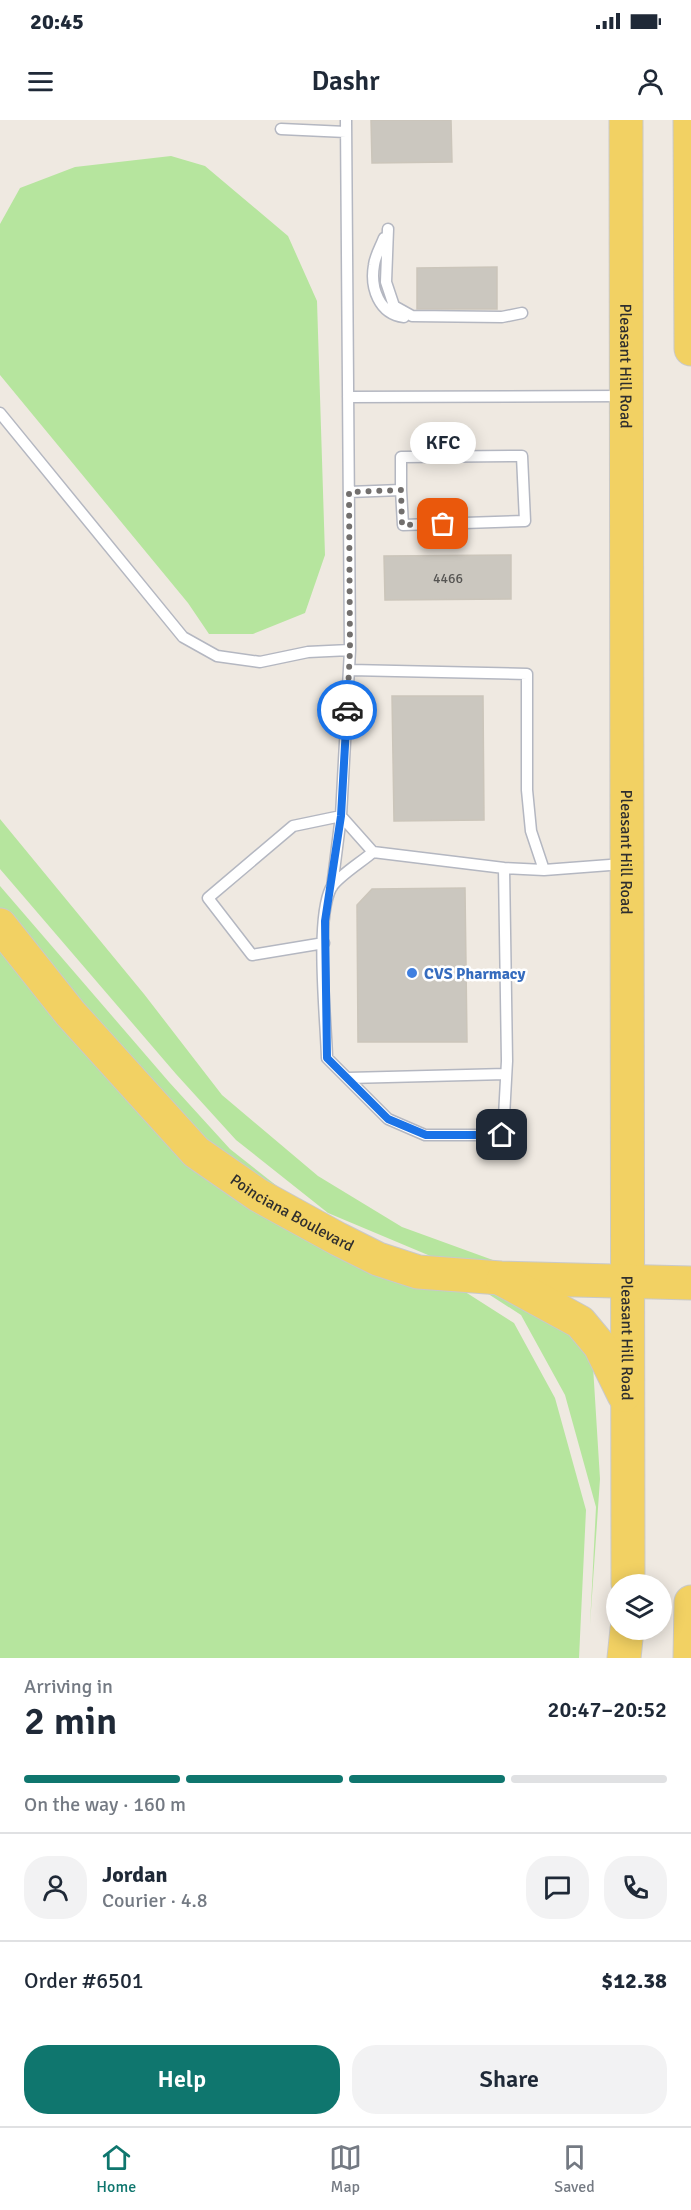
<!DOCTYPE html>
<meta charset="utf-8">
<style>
:root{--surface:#fff;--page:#f2f2f3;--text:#1f2937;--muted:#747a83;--line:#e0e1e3;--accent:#0f766e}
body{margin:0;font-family:Signika,sans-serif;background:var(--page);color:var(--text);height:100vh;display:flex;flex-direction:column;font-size:22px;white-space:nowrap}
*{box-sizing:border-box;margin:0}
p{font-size:20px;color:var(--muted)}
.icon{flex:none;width:33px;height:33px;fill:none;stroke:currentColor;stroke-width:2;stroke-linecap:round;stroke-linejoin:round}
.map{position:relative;height:1538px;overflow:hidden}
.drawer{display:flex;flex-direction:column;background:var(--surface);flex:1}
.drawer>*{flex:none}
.controls{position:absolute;left:606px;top:1454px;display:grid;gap:12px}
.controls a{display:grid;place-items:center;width:66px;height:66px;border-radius:50%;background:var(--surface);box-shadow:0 3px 15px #0003;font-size:30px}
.pin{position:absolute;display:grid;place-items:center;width:51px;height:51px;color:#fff;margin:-26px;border-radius:12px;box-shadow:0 3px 9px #0006}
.courier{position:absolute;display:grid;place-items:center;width:60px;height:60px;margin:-30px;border:4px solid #1a73e8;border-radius:50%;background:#fff;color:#222;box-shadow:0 2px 8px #0007}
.bubble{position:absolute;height:42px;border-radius:21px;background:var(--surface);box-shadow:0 3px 15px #0003;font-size:20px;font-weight:600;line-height:42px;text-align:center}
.summary em{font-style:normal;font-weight:600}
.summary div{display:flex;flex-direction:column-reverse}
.summary{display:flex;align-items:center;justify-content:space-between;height:102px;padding:0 24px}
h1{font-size:39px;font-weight:600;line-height:45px}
.bar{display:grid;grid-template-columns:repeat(4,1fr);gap:9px 6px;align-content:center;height:72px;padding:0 24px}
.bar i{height:8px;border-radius:4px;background:var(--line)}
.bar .current{background:var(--accent)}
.bar p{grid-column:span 4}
.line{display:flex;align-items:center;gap:15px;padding:0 24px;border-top:2px solid var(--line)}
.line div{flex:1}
.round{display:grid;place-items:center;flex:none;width:63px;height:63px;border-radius:24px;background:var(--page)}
.button{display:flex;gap:12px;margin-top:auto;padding:12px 24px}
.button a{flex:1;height:69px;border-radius:24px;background:var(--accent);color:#fff;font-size:24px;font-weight:600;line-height:69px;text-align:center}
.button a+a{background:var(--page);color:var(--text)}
.status{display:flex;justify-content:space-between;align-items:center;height:42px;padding:0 30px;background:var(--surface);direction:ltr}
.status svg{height:16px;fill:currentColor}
header{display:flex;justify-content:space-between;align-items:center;height:78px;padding:0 24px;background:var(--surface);font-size:27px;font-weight:600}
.dock{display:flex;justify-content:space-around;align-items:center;height:84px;border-top:2px solid var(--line);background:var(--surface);font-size:16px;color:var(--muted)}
.dock a{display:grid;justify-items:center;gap:3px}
.dock .current{color:var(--accent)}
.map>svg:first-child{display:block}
.green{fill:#b6e59e}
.building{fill:#cbc7bf;stroke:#cbc5ba;stroke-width:1.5}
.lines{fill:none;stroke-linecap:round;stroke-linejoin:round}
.service-casing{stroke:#b4b7c1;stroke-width:13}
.primary-casing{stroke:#c9c9c9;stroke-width:35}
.service{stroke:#fff;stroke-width:10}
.primary{stroke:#f2d163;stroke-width:33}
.done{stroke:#726f6d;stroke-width:6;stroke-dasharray:0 10.8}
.route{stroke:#1a73e8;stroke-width:8}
.shop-dot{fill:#3f7fe0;stroke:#fff;stroke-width:2}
.labels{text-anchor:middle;stroke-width:5;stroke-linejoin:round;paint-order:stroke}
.number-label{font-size:14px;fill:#555452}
.street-label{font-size:16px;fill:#2e2e2e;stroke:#fff}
.shop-label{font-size:16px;font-weight:bold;fill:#366cbe;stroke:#fff;text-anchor:start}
</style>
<div class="status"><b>20:45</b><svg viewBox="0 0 49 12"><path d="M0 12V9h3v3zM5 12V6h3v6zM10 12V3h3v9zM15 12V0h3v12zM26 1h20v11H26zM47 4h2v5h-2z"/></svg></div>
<header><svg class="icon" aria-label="menu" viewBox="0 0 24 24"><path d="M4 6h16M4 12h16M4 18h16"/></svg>Dashr<svg class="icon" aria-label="person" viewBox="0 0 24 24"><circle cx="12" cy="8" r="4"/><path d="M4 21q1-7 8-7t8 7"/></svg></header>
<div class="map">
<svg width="691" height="1538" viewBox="0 0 691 1538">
<rect width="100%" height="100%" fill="#efe9e1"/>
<path class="green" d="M171 36 205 46 288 116 317 181 325 435 305 493 253 514H209L188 483 0 255V104L20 68 75 47Z
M0 699 144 874 222 975 318 1056 402 1107 523 1151 592 1230 600 1359 590 1505 596 1387 565 1275 521 1195 428 1135 328 1093 236 1020 176 954 0 749Z
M0 766 169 962 230 1029 324 1103 423 1145 514 1203 555 1278 586 1390 579 1538H0Z"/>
<path class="building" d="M371 0H451L452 42 372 43Z
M497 147V189H417V148Z
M511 435V479L385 480 384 436Z
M392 576H483L484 700 394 701Z
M465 768 467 922H358L357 785 372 769Z"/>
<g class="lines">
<g class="service-casing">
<path id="service" d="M281 9 346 12
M388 109 386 162 394 186 412 196 502 197 522 193
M384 118C381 126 375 136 374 145 370 168 379 194 404 197
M348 277 624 276
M0 293 183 517 217 536 260 542 308 532 350 530
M349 372 401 370V337L522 336 525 401 403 405 401 370
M350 550 527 554V670L531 711 544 750
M373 732C363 741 337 757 331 768 315 800 326 899 327 938L388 999 425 1015H503L507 941 504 748
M332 767 341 696 373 732 504 748 544 750 623 744
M324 823 252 835 208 778 293 706 341 696 350 530 346 0
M348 958 506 954"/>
</g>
<g class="primary-casing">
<g id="primary">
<path id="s1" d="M626 0 628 1464"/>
<path d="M690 0 691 229"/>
<path id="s2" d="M0 805 70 893 196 1032 258 1075 338 1119 378 1139 418 1152 501 1158 691 1163"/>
<path d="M503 1160 580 1202 600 1226 624 1275"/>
<path d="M624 1538 627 1509"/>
<path d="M690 1538 691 1482"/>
</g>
</g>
<use href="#service" class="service"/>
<use href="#primary" class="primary"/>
</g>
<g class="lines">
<path class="done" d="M347 590 350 530 349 372 401 370 402 405 443 404"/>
<path class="route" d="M347 590 341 696 325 801 327 938 388 999 426 1015H502"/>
</g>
<circle class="shop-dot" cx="412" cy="853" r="6"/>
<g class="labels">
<g class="number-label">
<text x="448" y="463">4466</text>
</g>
<g class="street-label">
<text dy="6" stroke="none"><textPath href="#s1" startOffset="246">Pleasant Hill Road</textPath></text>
<text dy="6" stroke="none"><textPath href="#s1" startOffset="732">Pleasant Hill Road</textPath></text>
<text dy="6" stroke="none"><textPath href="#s2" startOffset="414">Poinciana Boulevard</textPath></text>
<text dy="6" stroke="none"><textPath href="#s1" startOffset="1218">Pleasant Hill Road</textPath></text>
</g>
<g class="shop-label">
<text x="424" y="859">CVS Pharmacy</text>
</g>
</g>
</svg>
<div class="controls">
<a><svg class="icon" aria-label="layers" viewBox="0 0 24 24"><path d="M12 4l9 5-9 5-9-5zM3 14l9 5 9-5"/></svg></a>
</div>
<div class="pin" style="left:443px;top:404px;background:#ea580c"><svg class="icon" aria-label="bag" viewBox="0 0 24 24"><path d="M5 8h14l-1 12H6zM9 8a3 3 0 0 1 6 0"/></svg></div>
<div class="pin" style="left:502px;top:1015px;background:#1f2937"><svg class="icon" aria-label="home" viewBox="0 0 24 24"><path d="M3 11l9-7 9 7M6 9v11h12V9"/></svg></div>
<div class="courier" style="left:347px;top:590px"><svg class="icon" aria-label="car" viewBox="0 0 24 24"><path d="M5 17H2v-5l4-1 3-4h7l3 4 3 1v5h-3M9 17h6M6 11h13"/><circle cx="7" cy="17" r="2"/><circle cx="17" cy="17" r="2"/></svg></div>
<div class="bubble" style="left:410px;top:302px;width:66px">KFC</div>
</div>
<section class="drawer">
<div class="summary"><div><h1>2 min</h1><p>Arriving in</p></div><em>20:47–20:52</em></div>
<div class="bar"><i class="current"></i><i class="current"></i><i class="current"></i><i></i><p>On the way · 160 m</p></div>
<div class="line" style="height:108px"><a class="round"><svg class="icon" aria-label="person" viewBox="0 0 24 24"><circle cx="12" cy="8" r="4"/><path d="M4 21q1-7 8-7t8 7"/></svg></a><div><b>Jordan</b><p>Courier · 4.8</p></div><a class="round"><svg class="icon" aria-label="chat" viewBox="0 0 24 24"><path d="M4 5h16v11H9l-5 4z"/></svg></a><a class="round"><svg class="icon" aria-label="phone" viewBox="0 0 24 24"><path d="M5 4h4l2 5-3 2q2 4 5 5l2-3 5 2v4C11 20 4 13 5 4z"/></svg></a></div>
<div class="line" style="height:78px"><div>Order #6501</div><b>$12.38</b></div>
<div class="button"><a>Help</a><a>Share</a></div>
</section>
<nav class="dock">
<a class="current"><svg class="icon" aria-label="home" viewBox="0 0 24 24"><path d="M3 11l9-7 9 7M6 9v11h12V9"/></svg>Home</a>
<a><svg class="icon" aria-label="map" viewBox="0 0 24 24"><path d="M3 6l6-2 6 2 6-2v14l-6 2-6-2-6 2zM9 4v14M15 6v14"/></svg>Map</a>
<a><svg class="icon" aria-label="saved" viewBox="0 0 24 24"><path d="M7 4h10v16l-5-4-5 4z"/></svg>Saved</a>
</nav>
